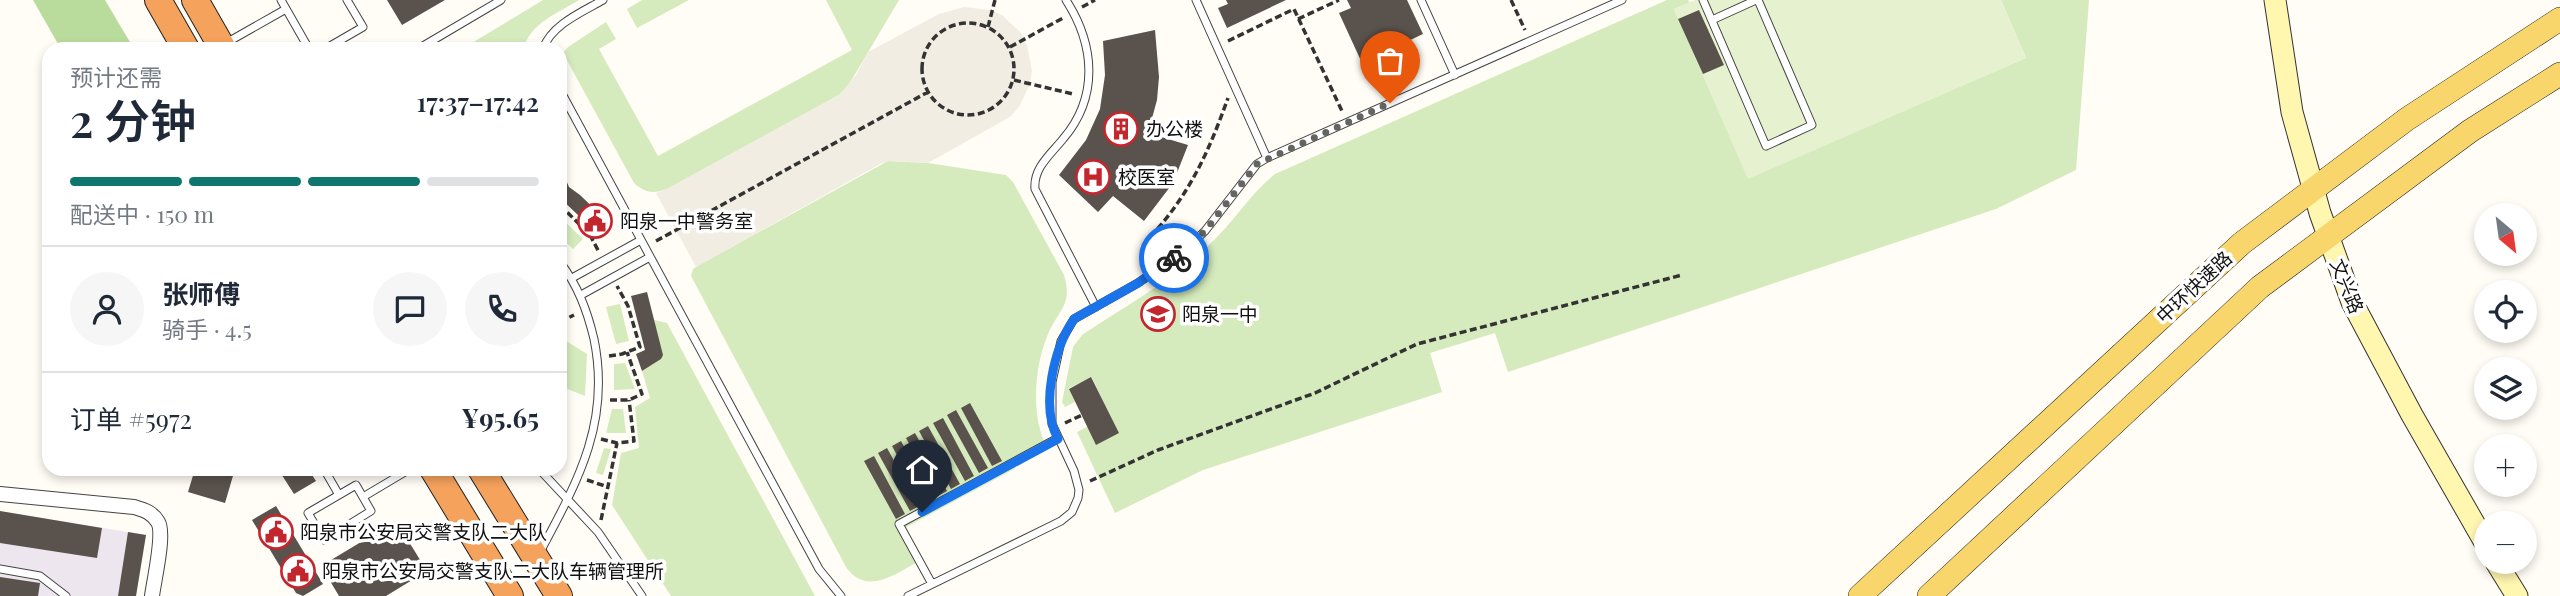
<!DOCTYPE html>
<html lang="zh">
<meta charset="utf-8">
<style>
:root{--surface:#fff;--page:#f6f6f7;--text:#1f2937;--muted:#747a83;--line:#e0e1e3;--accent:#0f766e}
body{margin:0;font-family:"Playfair Display","Noto Sans SC",serif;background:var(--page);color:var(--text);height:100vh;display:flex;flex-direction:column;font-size:26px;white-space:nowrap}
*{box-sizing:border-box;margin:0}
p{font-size:23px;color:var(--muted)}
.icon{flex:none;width:38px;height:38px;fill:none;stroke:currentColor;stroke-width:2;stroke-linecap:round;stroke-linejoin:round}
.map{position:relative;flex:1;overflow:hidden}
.panel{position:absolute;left:42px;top:42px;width:525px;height:434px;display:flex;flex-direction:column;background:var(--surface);border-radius:21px;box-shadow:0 4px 10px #0003}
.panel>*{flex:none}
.needle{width:46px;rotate:151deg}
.controls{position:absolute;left:2474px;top:203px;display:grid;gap:14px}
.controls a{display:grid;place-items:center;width:63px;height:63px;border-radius:50%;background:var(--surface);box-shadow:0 4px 10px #0003;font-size:35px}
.pin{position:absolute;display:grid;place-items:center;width:60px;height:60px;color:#fff;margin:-72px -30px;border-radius:50% 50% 50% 0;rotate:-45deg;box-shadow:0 0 7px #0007}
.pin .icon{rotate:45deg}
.courier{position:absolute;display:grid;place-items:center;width:70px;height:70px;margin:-35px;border:5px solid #1a73e8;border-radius:50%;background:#fff;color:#222;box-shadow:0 2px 9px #0007}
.headline em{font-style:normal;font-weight:600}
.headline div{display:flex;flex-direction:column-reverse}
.headline{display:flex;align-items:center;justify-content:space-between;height:119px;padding:0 28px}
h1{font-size:46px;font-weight:600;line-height:52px}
.bar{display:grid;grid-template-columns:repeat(4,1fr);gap:10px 7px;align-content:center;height:84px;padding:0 28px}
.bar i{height:9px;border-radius:5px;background:var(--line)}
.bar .active{background:var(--accent)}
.bar p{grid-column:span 4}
.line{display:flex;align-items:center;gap:18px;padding:0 28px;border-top:2px solid var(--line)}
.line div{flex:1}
.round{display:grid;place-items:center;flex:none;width:74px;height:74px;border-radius:37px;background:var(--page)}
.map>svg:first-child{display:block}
.industrial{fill:#eee6ef}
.green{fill:#d5ebbd}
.forest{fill:#b9dc9c}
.pitch{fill:#e6f2cf}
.plaza{fill:#f1ede2}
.building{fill:#5a524d}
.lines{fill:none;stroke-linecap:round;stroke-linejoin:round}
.lane-casing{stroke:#444;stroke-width:9}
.street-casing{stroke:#444;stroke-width:16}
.secondary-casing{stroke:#333;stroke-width:23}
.primary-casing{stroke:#222;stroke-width:24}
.highway-casing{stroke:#222;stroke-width:28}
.path{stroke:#333;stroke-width:3.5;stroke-dasharray:7 3.5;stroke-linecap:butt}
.lane{stroke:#fff;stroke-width:7}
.street{stroke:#fff;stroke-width:14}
.secondary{stroke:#fff6b0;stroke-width:21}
.primary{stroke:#f9d66b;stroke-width:23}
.highway{stroke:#f5a25d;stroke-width:26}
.done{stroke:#646461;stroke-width:7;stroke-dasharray:0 12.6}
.route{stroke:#1a73e8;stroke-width:9}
.labels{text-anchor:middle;stroke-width:7;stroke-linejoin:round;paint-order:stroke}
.poi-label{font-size:19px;fill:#111;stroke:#fff;text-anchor:start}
.street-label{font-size:19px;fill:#111;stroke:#fff}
</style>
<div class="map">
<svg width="2560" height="596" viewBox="0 0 2560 596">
<rect width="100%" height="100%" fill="#fffdf5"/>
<path class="industrial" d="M0 511 146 535 136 596H0Z"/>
<path class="green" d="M543 0H579C560 12 528 24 524 49H462Z
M642 0H689L637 28 627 9Z
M826 0H899L848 86 839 95 667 189C653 194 645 193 634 183L563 53 568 47 606 22 616 39 599 49 658 156 852 50Z
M1667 0H1688L1690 3 1674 9 1748 178 2026 58 2001 0H2089L2076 170 1996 209 1508 372 1495 333 1430 353 1442 392 1203 470 1115 513 1077 432 1087 427 1118 433 1092 378 1069 388 1075 402 1065 407 1062 402 1073 347 1082 335C1125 306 1172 281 1209 245 1233 223 1250 194 1275 174Z
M888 161 928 163 1006 175 1013 182 1064 275C1073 305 1059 309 1048 334 1035 365 1031 410 1044 441L1011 459 1016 468 899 531 916 563C892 576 866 595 846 567L691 276 693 269 701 264Z
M560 217 583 239 573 249 560 237Z
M620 304 629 341 616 344 606 307Z
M654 320 667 323 815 596H671L612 505 621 453 639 448 635 407 650 398 642 371 661 359Z
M560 337 587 354 585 396 560 386Z
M625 363 635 389 614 390V364Z
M612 409H623L626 433H606Z
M604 448 611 449 603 475 596 473Z"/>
<path class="forest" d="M33 0H105L134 49H61Z"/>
<path class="pitch" d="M1695 0H2001L2026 58 1748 179 1674 9Z"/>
<path class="plaza" d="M964 7 990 10 1002 15 1021 33 1027 45 1032 71 1030 84 1019 107 1010 117 928 163 889 161 880 164 696 267 656 193 667 189 839 95 856 75 868 52 939 14Z"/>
<path class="building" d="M387 0H445L402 25Z
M1226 0H1286L1227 28 1218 8 1228 4Z
M1347 0H1407L1423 34 1362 63 1339 13 1351 8Z
M1699 10 1724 65 1703 74 1678 19Z
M1155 30 1159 77 1157 100 1148 133 1188 145 1173 183 1144 221 1113 196 1098 212 1059 175 1086 140 1100 109 1105 75 1103 41Z
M560 166 569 187 580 195 609 223 597 233 560 198Z
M647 292 663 355 661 359 642 371 636 354 645 350 631 296Z
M1091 377 1119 433 1096 445 1069 389Z
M970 403 1002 461 992 466 961 408Z
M956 410 988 468 979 473 947 415Z
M943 418 974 476 965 481 933 423Z
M928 426 960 484 951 489 919 431Z
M915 433 947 491 938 496 906 438Z
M901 441 933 499 924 504 892 446Z
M887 448 919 506 910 511 878 453Z
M874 456 905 514 896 519 864 461Z
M195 469H235L225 503 188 492Z
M278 469H308L316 481 294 494Z
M276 506 323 584 303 596 296 593 252 520Z
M0 511 102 528 97 558 0 543Z
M396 521 427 571 386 596H339L321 566Z
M128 532 146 535 136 596H118Z
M0 577 40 583 38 596H0Z"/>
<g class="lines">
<g class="lane-casing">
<path id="lane" d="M281 0 309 49
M1066 0C1095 45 1099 97 1063 139 1051 154 1033 168 1035 189L1096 307
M1196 0 1267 158
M1421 0 1455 75
M1703 0 1766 146 1812 125 1758 0
M1712 20 1756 0
M226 43 286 9
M325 49 363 27 347 0
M418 49 501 0
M543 49C551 25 582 12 603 0
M560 90 819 569 841 596
M572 278 641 240
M581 295 650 257
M324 469 339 495
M539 469 598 532 642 596
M356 485 371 511 324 540 308 513Z
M363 497 410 469
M540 552C578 481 611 422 594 339 587 310 578 286 560 262
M0 569 40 576 66 596
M932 584 899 524 1058 438
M908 596 1061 521 1072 512 1078 498 1079 490 1074 471 1052 424V382L1061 341 1074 319 1138 283 1185 250 1205 231 1257 164 1267 158 1622 0"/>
</g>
<g class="street-casing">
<path id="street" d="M0 494 134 507C144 510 152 512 158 522 165 534 154 580 152 596"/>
</g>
<g class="secondary-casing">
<path id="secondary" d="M2275 0 2292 112 2320 213 2352 302 2412 415 2487 546
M2496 562 2517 596"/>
</g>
<g class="primary-casing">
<path id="primary" d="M1860 596 2242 243 2407 119 2560 19
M1929 596 2260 287 2470 131 2560 74"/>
</g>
<g class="highway-casing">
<path id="highway" d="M158 0 186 49
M195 0 223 49
M433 469 510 596
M481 469 559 596"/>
</g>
<path class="path" d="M1511 0 1525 30
M1082 7 1095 0
M1298 19 1339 0
M922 69a46 46 0 1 1 92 0a46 46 0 1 1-92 0Z
M988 27 995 0
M1228 41 1294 9 1342 111
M1010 47 1063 18
M1014 80 1073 94
M560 205 590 235 599 252
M656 241 928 92
M1166 252 1151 236C1190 194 1209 151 1228 98
M560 322 574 315
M609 356 622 354 640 347 628 306 617 286
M610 400H629L642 394 627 352
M1065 423 1082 415
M601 439 617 443 634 441 629 400
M587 480 608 487
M1090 481 1158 450 1315 393 1417 344 1682 275
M601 520 617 443"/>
<use href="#lane" class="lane"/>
<use href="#street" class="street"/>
<use href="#secondary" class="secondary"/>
<use href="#primary" class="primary"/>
<use href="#highway" class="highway"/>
</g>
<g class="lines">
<path class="done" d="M1174 258 1205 231 1257 164 1390 103"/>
<path class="route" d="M922 512 1058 439C1040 406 1054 348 1074 319L1138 283 1174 258"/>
</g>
<defs>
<g id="building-ring" transform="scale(1.75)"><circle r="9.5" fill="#fff" stroke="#c4262e" stroke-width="1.5"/><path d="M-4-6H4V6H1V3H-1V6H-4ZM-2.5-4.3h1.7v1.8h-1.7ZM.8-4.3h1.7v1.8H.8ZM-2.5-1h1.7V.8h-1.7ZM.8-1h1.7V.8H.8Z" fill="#c4262e"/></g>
<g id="hospital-ring" transform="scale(1.75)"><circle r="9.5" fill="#fff" stroke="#c4262e" stroke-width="1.5"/><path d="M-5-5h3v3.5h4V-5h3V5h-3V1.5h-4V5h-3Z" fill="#c4262e"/></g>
<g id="civic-ring" transform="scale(1.75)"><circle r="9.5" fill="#fff" stroke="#c4262e" stroke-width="1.5"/><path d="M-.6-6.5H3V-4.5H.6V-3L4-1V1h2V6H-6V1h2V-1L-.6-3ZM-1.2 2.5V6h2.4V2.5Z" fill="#c4262e"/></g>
<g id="school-ring" transform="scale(1.75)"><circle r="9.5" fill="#fff" stroke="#c4262e" stroke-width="1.5"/><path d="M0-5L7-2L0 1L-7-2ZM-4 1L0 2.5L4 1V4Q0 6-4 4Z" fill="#c4262e"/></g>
</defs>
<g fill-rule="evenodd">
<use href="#building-ring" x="1121" y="129"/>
<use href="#hospital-ring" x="1093" y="177"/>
<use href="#civic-ring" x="595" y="221"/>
<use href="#school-ring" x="1158" y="314"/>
<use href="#civic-ring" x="276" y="532"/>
<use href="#civic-ring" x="298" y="571"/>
</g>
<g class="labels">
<g class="poi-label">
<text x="1146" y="136">办公楼</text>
<text x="1118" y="184">校医室</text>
<text x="620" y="228">阳泉一中警务室</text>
<text x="1182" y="321">阳泉一中</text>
<text x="300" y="539">阳泉市公安局交警支队二大队</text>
<text x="322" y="578">阳泉市公安局交警支队二大队车辆管理所</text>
</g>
<g class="street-label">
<text transform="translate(2347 286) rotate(68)" y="7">文兴路</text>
<text transform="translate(2194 287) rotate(-43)" y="7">中环快速路</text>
</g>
</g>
</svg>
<div class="controls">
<a><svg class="needle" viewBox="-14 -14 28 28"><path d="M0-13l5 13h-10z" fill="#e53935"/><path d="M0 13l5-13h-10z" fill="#747a83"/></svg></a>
<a><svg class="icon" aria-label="locate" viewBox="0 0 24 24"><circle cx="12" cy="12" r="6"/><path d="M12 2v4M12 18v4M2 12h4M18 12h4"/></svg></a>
<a><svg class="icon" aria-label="layers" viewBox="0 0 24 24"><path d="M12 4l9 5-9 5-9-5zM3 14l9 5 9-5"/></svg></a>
<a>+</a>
<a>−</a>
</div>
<div class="pin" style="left:1390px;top:103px;background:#ea580c"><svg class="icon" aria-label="bag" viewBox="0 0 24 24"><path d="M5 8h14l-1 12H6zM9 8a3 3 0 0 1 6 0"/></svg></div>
<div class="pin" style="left:922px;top:512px;background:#1f2937"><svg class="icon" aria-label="home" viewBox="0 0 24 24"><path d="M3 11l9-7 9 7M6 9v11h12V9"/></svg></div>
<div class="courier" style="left:1174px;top:258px"><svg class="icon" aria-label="bike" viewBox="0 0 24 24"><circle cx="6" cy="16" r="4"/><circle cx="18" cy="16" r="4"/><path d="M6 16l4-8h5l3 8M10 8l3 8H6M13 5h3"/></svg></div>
<section class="panel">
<div class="headline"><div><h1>2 分钟</h1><p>预计还需</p></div><em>17:37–17:42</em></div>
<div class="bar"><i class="active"></i><i class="active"></i><i class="active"></i><i></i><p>配送中 · 150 m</p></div>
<div class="line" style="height:126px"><a class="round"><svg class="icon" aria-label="person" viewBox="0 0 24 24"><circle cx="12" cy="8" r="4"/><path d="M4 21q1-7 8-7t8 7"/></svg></a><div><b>张师傅</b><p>骑手 · 4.5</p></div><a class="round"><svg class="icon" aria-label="chat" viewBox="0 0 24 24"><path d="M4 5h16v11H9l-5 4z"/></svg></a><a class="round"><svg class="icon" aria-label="phone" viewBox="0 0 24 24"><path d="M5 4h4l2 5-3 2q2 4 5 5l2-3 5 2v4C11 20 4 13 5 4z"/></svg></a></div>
<div class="line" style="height:91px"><div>订单 #5972</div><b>¥95.65</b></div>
</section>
</div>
